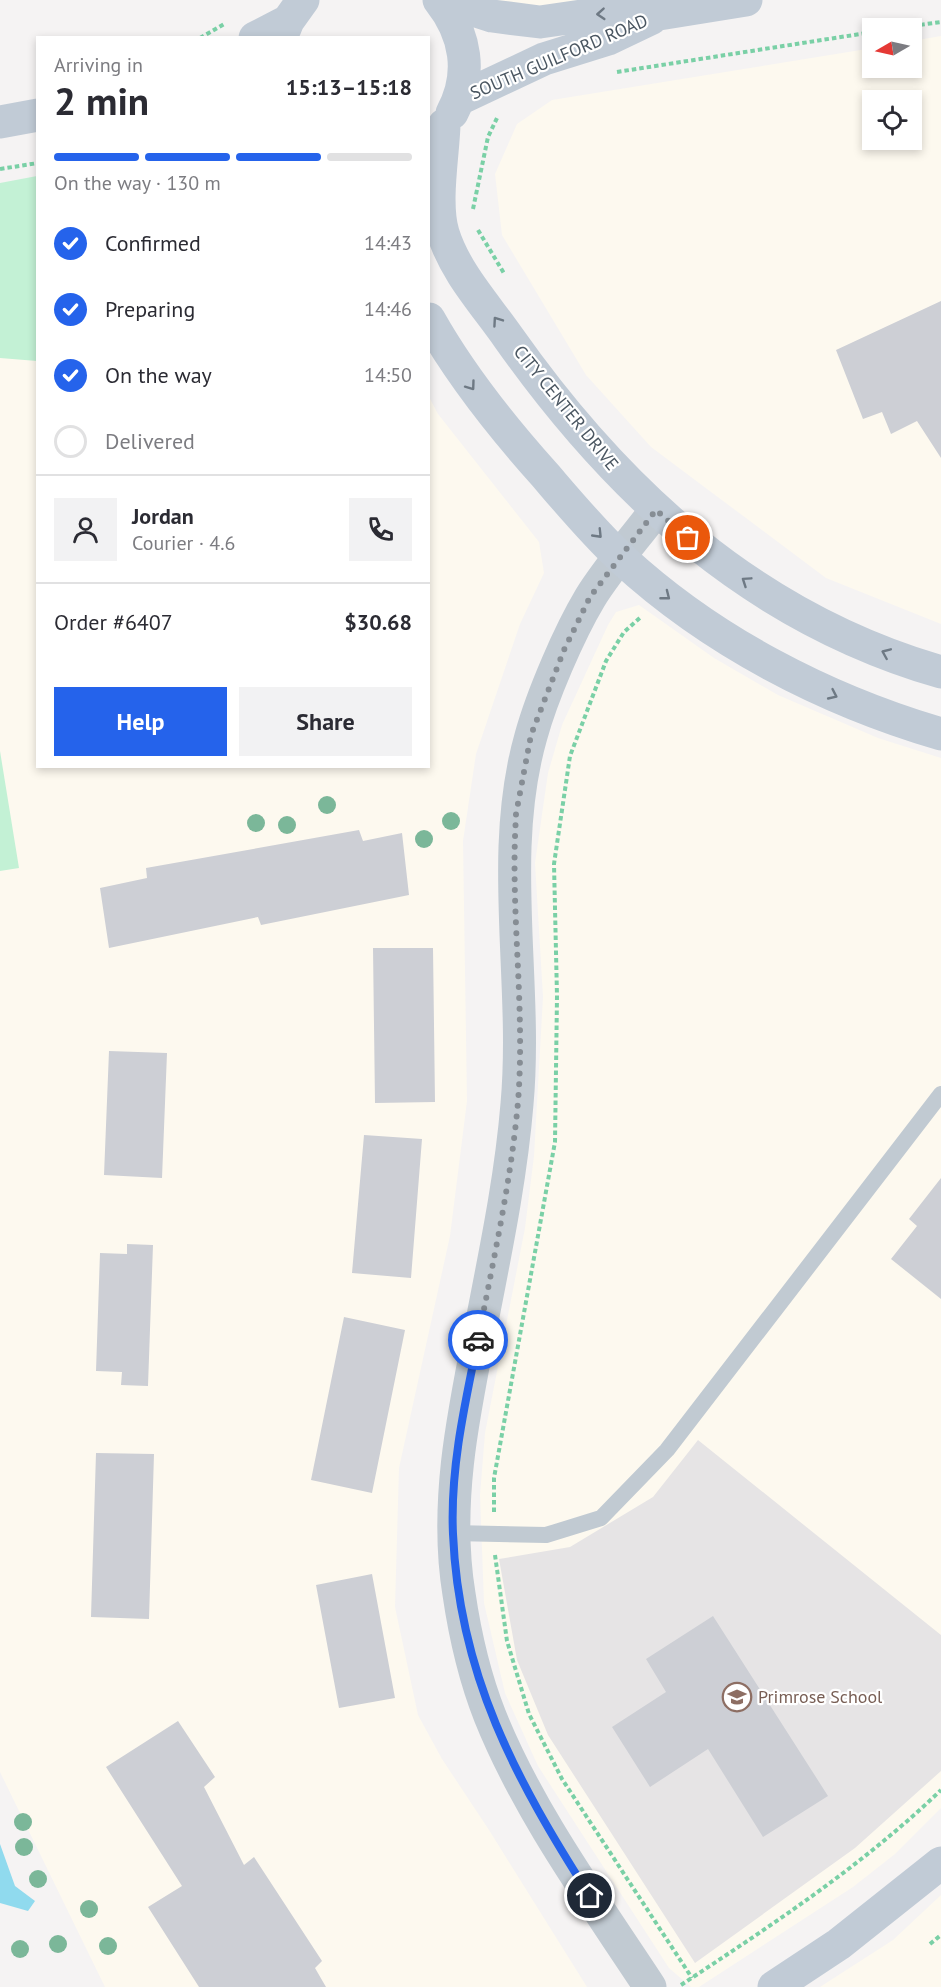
<!DOCTYPE html>
<meta charset="utf-8">
<style>
:root{--surface:#fff;--page:#f2f2f3;--text:#2b2b33;--muted:#7c7c81;--line:#e1e1e2;--accent:#2563eb}
body{margin:0;font-family:"PT Sans",sans-serif;background:var(--page);color:var(--text);height:100vh;display:flex;flex-direction:column;font-size:22px;white-space:nowrap}
*{box-sizing:border-box;margin:0}
p{font-size:20px;color:var(--muted)}
.icon{flex:none;width:33px;height:33px;fill:none;stroke:currentColor;stroke-width:2;stroke-linecap:round;stroke-linejoin:round}
.map{position:relative;flex:1;overflow:hidden}
.drawer{position:absolute;left:36px;top:36px;width:394px;height:732px;display:flex;flex-direction:column;background:var(--surface);border-radius:0px;box-shadow:0 3px 9px #0003}
.drawer>*{flex:none}
.needle{width:39px;rotate:261deg}
.fabs{position:absolute;left:862px;top:18px;display:grid;gap:12px}
.fabs a{display:grid;place-items:center;width:60px;height:60px;border-radius:0px;background:var(--surface);box-shadow:0 3px 9px #0003;font-size:30px}
.pin{position:absolute;display:grid;place-items:center;width:51px;height:51px;color:#fff;margin:-26px;border:3px solid #fff;border-radius:50%;box-shadow:0 2px 6px #0007}
.courier{position:absolute;display:grid;place-items:center;width:60px;height:60px;margin:-30px;border:4px solid #2563eb;border-radius:50%;background:#fff;color:#222;box-shadow:0 2px 8px #0007}
.summary em{font-style:normal;font-weight:800}
.summary div{display:flex;flex-direction:column-reverse}
.summary{display:flex;align-items:center;justify-content:space-between;height:102px;padding:0 18px}
h1{font-size:39px;font-weight:800;line-height:45px}
.bar{display:grid;grid-template-columns:repeat(4,1fr);gap:9px 6px;align-content:center;height:72px;padding:0 18px}
.bar i{height:8px;border-radius:4px;background:var(--line)}
.bar .current{background:var(--accent)}
.bar p{grid-column:span 4}
.line{display:flex;align-items:center;gap:15px;padding:0 18px;border-top:2px solid var(--line)}
.line div{flex:1}
.round{display:grid;place-items:center;flex:none;width:63px;height:63px;border-radius:0px;background:var(--page)}
ol{padding:0 18px;list-style:none}
li{display:flex;align-items:center;gap:18px;height:66px}
li p{margin-inline-start:auto}
li .icon{padding:6px;border-radius:50%;background:var(--accent);color:#fff;stroke-width:4}
li:last-child{color:var(--muted)}
li i{width:33px;height:33px;border:3px solid var(--line);border-radius:50%}
.action{display:flex;gap:12px;margin-top:auto;padding:12px 18px}
.action a{flex:1;height:69px;border-radius:0px;background:var(--accent);color:#fff;font-size:24px;font-weight:800;line-height:69px;text-align:center}
.action a+a{background:var(--page);color:var(--text)}
.map>svg:first-child{display:block}
.commercial{fill:#fdf9ef;fill-rule:evenodd}
.education{fill:#e6e4e5}
.green{fill:#c3f1d5}
.water{fill:#90daee}
.building{fill:#cdcfd5}
.lines{fill:none;stroke-linecap:round;stroke-linejoin:round}
.path{stroke:#7ad0a6;stroke-width:4;stroke-dasharray:4.5 3;stroke-linecap:butt}
.lane{stroke:#c1cad2;stroke-width:16}
.street{stroke:#c1cad2;stroke-width:33}
.secondary{stroke:#c1cbd6;stroke-width:33}
.tree{fill:#7bb799}
.oneway{stroke:#6e7984}
.done{stroke:#868d94;stroke-width:6;stroke-dasharray:0 10.8}
.route{stroke:#2563eb;stroke-width:8}
.labels{text-anchor:middle;stroke-width:4.5;stroke-linejoin:round;paint-order:stroke}
.street-label{font-size:18px;fill:#4a5661;stroke:#fff}
.education-label{font-size:18px;fill:#785e54;stroke:#fff;text-anchor:start}
</style>
<div class="map">
<svg width="941" height="1987" viewBox="0 0 941 1987">
<rect width="100%" height="100%" fill="#f5f3f3"/>
<path class="commercial" d="M484 0H633L572 10Z
M941 36V624L826 578 651 447 586 375 502 235 495 174 517 124 552 100 873 48V68H912V41ZM873 100H912V140H873Z
M37 182 38 766H429V397L438 414 539 542 544 573 520 624 476 754 463 841 467 1101 450 1236 399 1468 395 1607 418 1715 442 1759 489 1830 587 1987H105L0 1772V190Z
M639 605 714 658 778 695 878 738 941 758V1808L895 1854 853 1887 699 1987H691L669 1968 538 1766 505 1693 484 1603 480 1495 485 1433 525 1228 534 1156 543 997 535 863 548 773 562 725 608 625 616 612Z
M941 1895V1987H820L893 1940Z"/>
<path class="education" d="M698 1440 941 1635V1771L855 1848 695 1963 548 1735 517 1660 499 1559 570 1547 653 1497Z"/>
<path class="green" d="M37 176V361L0 358V183Z
M0 751 19 868 0 871Z"/>
<path class="water" d="M0 1844 15 1886 35 1901 28 1911 0 1903Z"/>
<path class="building" d="M941 301V458L917 421 891 434 882 412 863 419 836 350Z
M359 830 363 841 402 833 409 895 261 925 258 917 109 948 100 888 147 878 146 868Z
M373 948H433L435 1102 375 1103Z
M109 1051 167 1053 162 1178 104 1175Z
M364 1135 422 1139 411 1278 352 1273Z
M941 1178V1299L891 1259 917 1226 909 1219Z
M127 1244 153 1245 148 1386 121 1385 122 1372 96 1371 100 1253 127 1254Z
M344 1317 405 1330 372 1493 311 1480Z
M96 1453 154 1454 149 1619 91 1617Z
M372 1574 395 1698 339 1708 316 1585Z
M713 1616 828 1796 763 1837 708 1749 650 1787 612 1727 666 1692 646 1659Z
M178 1721 215 1777 204 1787 244 1865 254 1857 322 1961 315 1968 326 1987H199L148 1907 182 1886 106 1767Z"/>
<g class="lines">
<path class="path" d="M898 28 941 22
M200 38 226 23
M617 72 873 32
M0 169 38 163
M473 209 488 137 497 118
M478 230 505 275
M494 1512V1478L555 1142 557 996 554 864 570 756 606 661 624 632 642 616
M495 1555 507 1641 529 1714 562 1779 692 1978
M930 1944 941 1935
M681 1985C772 1925 862 1866 941 1790"/>
<path class="lane" d="M453 1533 546 1535 601 1518 667 1450 941 1094"/>
<path class="street" d="M650 1987C593 1900 529 1813 490 1716 475 1678 465 1635 459 1594 444 1503 464 1411 482 1321 496 1249 511 1177 517 1104 528 982 497 855 531 736 542 696 569 633 590 598 607 570 635 538 656 510"/>
<path class="secondary" d="M439 0C466 34 473 74 452 113
M443 0 492 16 540 22 603 13 659 14 746 0
M255 38 288 21
M281 38 288 21 303 0
M459 99 544 59 608 39 652 18
M0 122 38 115
M444 125C443 156 434 203 443 233 455 272 485 304 508 337 618 493 754 618 941 672
M429 319C461 376 501 426 545 475 569 503 594 533 622 559 711 641 825 700 941 734
M774 1987 839 1944 941 1863"/>
</g>
<g class="tree">
<circle cx="327" cy="805" r="9"/>
<circle cx="451" cy="821" r="9"/>
<circle cx="256" cy="823" r="9"/>
<circle cx="287" cy="825" r="9"/>
<circle cx="424" cy="839" r="9"/>
<circle cx="23" cy="1822" r="9"/>
<circle cx="24" cy="1847" r="9"/>
<circle cx="38" cy="1879" r="9"/>
<circle cx="89" cy="1909" r="9"/>
<circle cx="58" cy="1944" r="9"/>
<circle cx="108" cy="1946" r="9"/>
<circle cx="20" cy="1949" r="9"/>
</g>
<defs><path id="oneway-chevron" d="M-2-3.5L2.5 0L-2 3.5" fill="none" stroke-width="1.6" stroke-linecap="round" stroke-linejoin="round" transform="scale(1.5)"/></defs>
<g class="oneway">
<use href="#oneway-chevron" transform="translate(601 14) rotate(176)"/>
<use href="#oneway-chevron" transform="translate(497 321) rotate(-125)"/>
<use href="#oneway-chevron" transform="translate(471 386) rotate(54)"/>
<use href="#oneway-chevron" transform="translate(598 534) rotate(46)"/>
<use href="#oneway-chevron" transform="translate(746 581) rotate(-146)"/>
<use href="#oneway-chevron" transform="translate(666 596) rotate(38)"/>
<use href="#oneway-chevron" transform="translate(886 653) rotate(-157)"/>
<use href="#oneway-chevron" transform="translate(833 695) rotate(25)"/>
</g>
<g class="lines">
<path class="done" d="M478 1340C493 1261 511 1182 518 1102 525 1013 512 925 515 837L516 814 531 735 564 650 590 597 656 510 688 538"/>
<path class="route" d="M478 1340C465 1403 450 1469 453 1534 459 1675 516 1780 590 1896"/>
</g>
<defs>
<g id="school-ring" transform="scale(1.5)"><circle r="9.5" fill="#fff" stroke="#8d6e63" stroke-width="1.5"/><path d="M0-5L7-2L0 1L-7-2ZM-4 1L0 2.5L4 1V4Q0 6-4 4Z" fill="#8d6e63"/></g>
</defs>
<g fill-rule="evenodd">
<use href="#school-ring" x="737" y="1697"/>
</g>
<g class="labels">
<g class="street-label">
<text transform="translate(559 57) rotate(-23)" y="6">SOUTH GUILFORD ROAD</text>
<text transform="translate(566 408) rotate(51)" y="6">CITY CENTER DRIVE</text>
</g>
<g class="education-label">
<text x="758" y="1703">Primrose School</text>
</g>
</g>
</svg>
<div class="fabs">
<a><svg class="needle" viewBox="-14 -14 28 28"><path d="M0-13l5 13h-10z" fill="#e53935"/><path d="M0 13l5-13h-10z" fill="#7c7c81"/></svg></a>
<a><svg class="icon" aria-label="locate" viewBox="0 0 24 24"><circle cx="12" cy="12" r="6"/><path d="M12 2v4M12 18v4M2 12h4M18 12h4"/></svg></a>
</div>
<div class="pin" style="left:688px;top:538px;background:#ea580c"><svg class="icon" aria-label="bag" viewBox="0 0 24 24"><path d="M5 8h14l-1 12H6zM9 8a3 3 0 0 1 6 0"/></svg></div>
<div class="pin" style="left:590px;top:1896px;background:#1f2937"><svg class="icon" aria-label="home" viewBox="0 0 24 24"><path d="M3 11l9-7 9 7M6 9v11h12V9"/></svg></div>
<div class="courier" style="left:478px;top:1340px"><svg class="icon" aria-label="car" viewBox="0 0 24 24"><path d="M5 17H2v-5l4-1 3-4h7l3 4 3 1v5h-3M9 17h6M6 11h13"/><circle cx="7" cy="17" r="2"/><circle cx="17" cy="17" r="2"/></svg></div>
<section class="drawer">
<div class="summary"><div><h1>2 min</h1><p>Arriving in</p></div><em>15:13–15:18</em></div>
<div class="bar"><i class="current"></i><i class="current"></i><i class="current"></i><i></i><p>On the way · 130 m</p></div>
<ol>
<li><svg class="icon" aria-label="check" viewBox="0 0 24 24"><path d="M5 12l5 5 9-10"/></svg>Confirmed<p>14:43</p></li>
<li><svg class="icon" aria-label="check" viewBox="0 0 24 24"><path d="M5 12l5 5 9-10"/></svg>Preparing<p>14:46</p></li>
<li><svg class="icon" aria-label="check" viewBox="0 0 24 24"><path d="M5 12l5 5 9-10"/></svg>On the way<p>14:50</p></li>
<li><i></i>Delivered</li>
</ol>
<div class="line" style="height:108px"><a class="round"><svg class="icon" aria-label="person" viewBox="0 0 24 24"><circle cx="12" cy="8" r="4"/><path d="M4 21q1-7 8-7t8 7"/></svg></a><div><b>Jordan</b><p>Courier · 4.6</p></div><a class="round"><svg class="icon" aria-label="phone" viewBox="0 0 24 24"><path d="M5 4h4l2 5-3 2q2 4 5 5l2-3 5 2v4C11 20 4 13 5 4z"/></svg></a></div>
<div class="line" style="height:78px"><div>Order #6407</div><b>$30.68</b></div>
<div class="action"><a>Help</a><a>Share</a></div>
</section>
</div>
